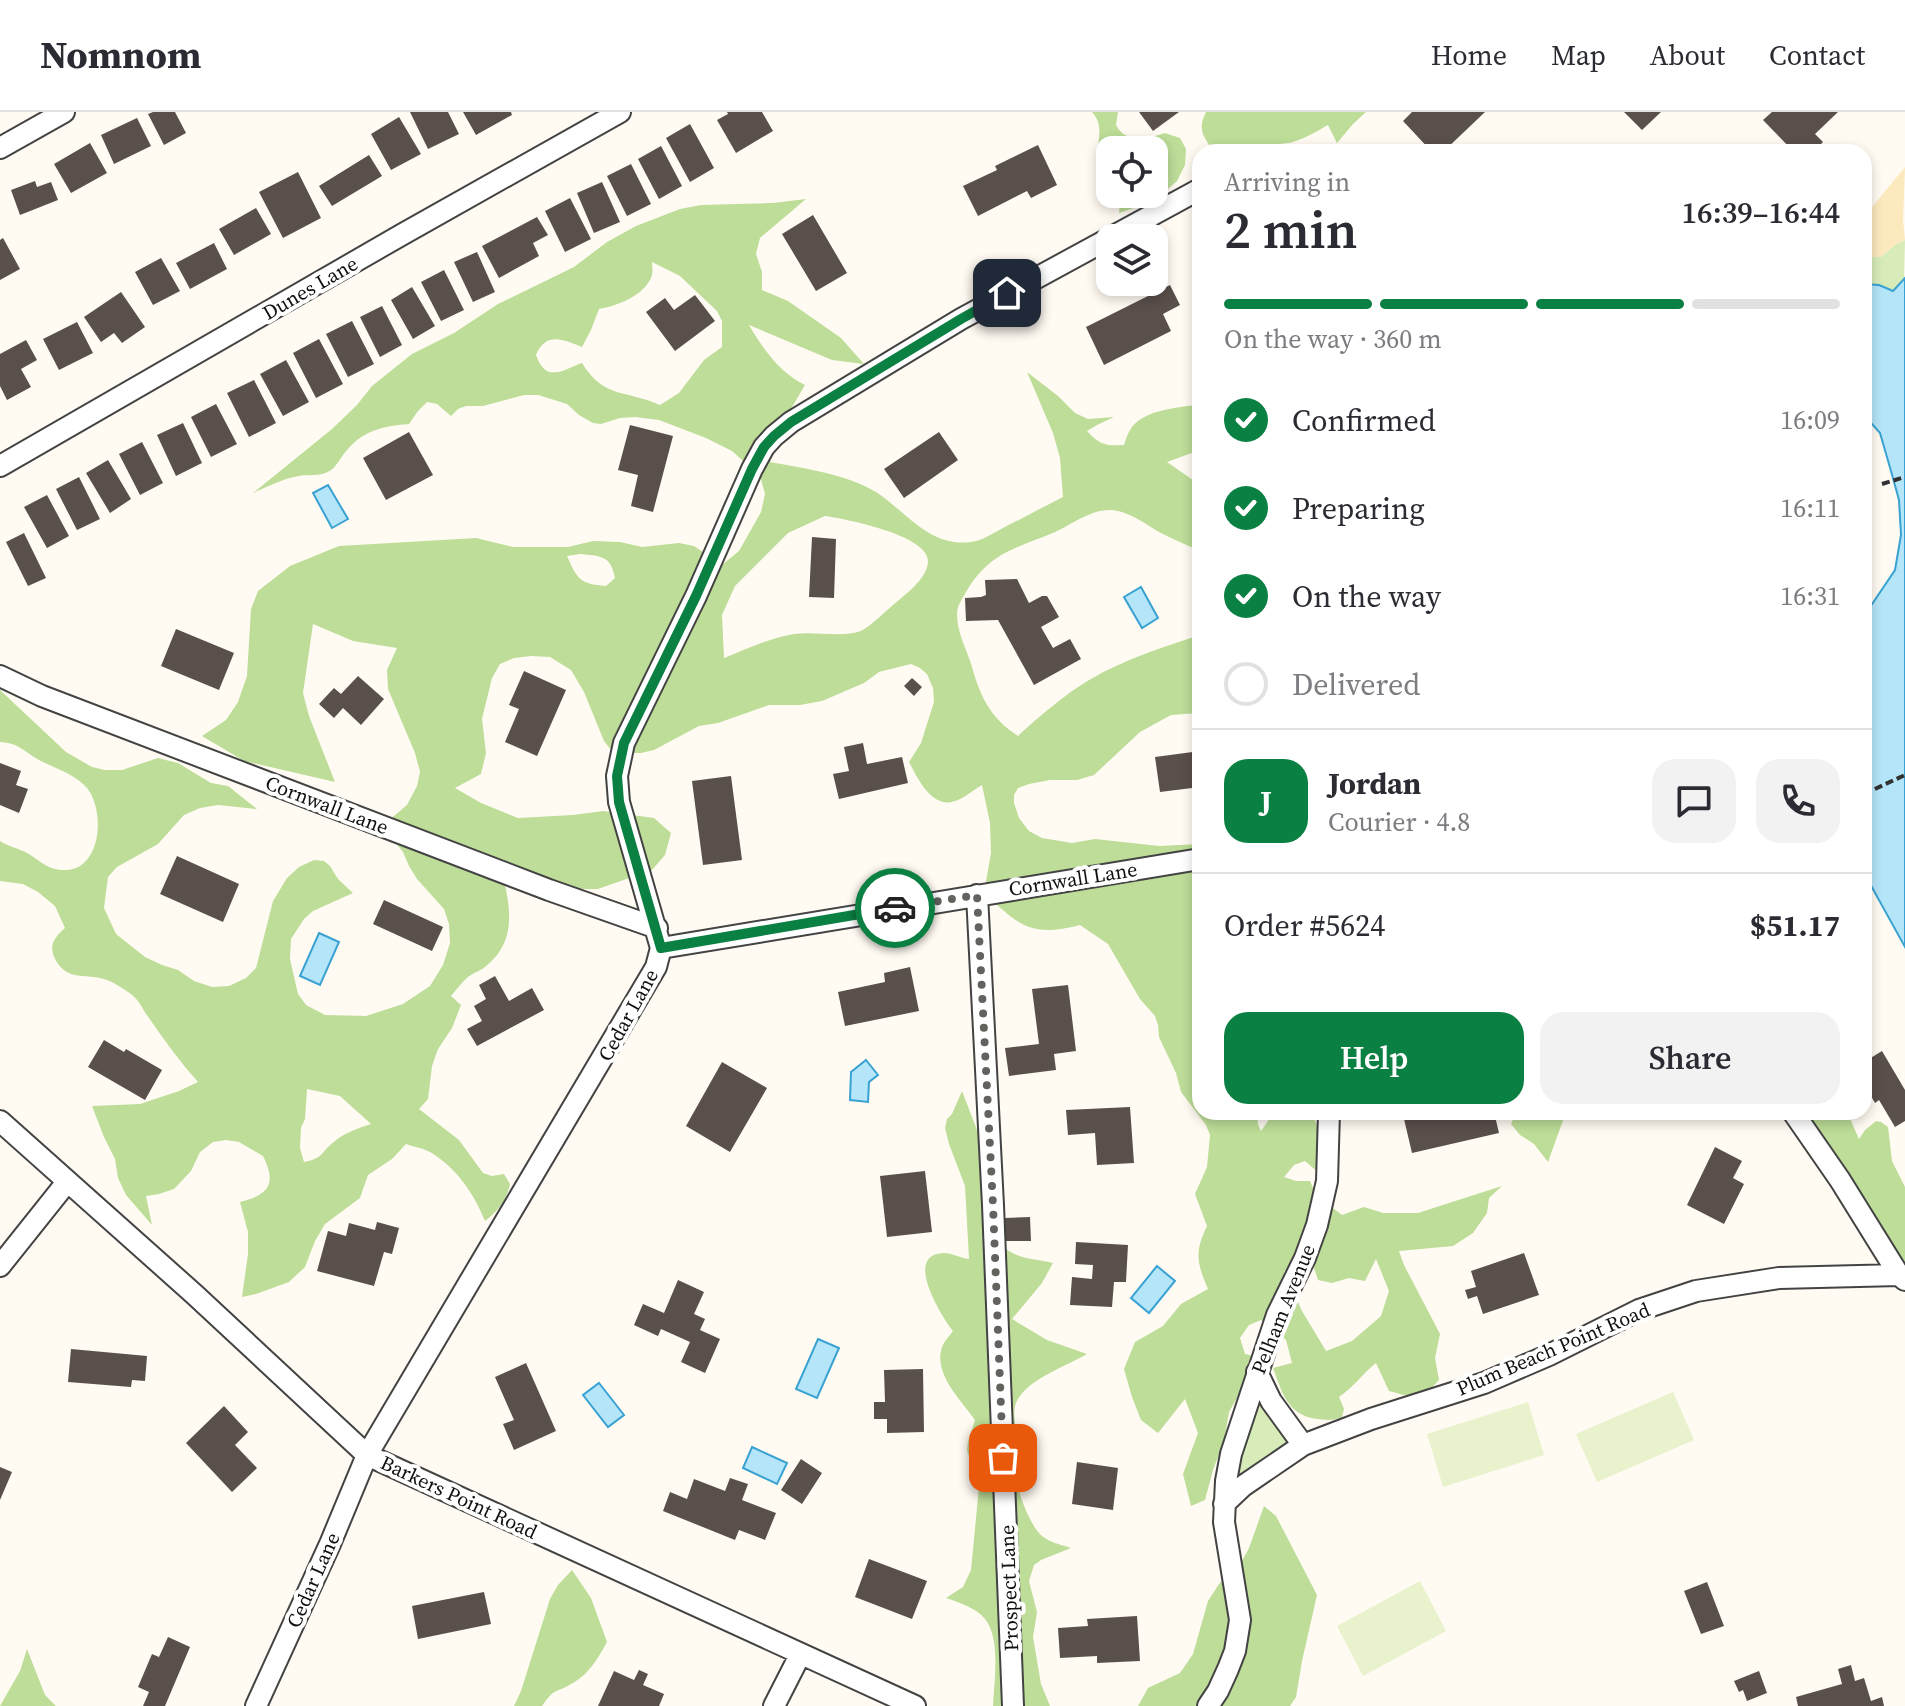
<!DOCTYPE html>
<meta charset="utf-8">
<style>
:root{--surface:#fff;--page:#f2f2f3;--text:#2b2b33;--muted:#7c7c81;--line:#e1e1e2;--accent:#0b8043}
body{margin:0;font-family:"Source Serif 4",serif;background:var(--page);color:var(--text);height:100vh;display:flex;flex-direction:column;font-size:30px;white-space:nowrap}
*{box-sizing:border-box;margin:0}
p{font-size:26px;color:var(--muted)}
.icon{flex:none;width:44px;height:44px;fill:none;stroke:currentColor;stroke-width:2;stroke-linecap:round;stroke-linejoin:round}
.map{position:relative;flex:1;overflow:hidden}
.details{position:absolute;left:1192px;top:32px;width:680px;height:976px;display:flex;flex-direction:column;background:var(--surface);border-radius:24px;box-shadow:0 4px 12px #0003}
.details>*{flex:none}
.buttons{position:absolute;left:1096px;top:24px;display:grid;gap:16px}
.buttons a{display:grid;place-items:center;width:72px;height:72px;border-radius:16px;background:var(--surface);box-shadow:0 4px 12px #0003;font-size:40px}
.pin{position:absolute;display:grid;place-items:center;width:68px;height:68px;color:#fff;margin:-34px;border-radius:16px;box-shadow:0 4px 12px #0006}
.courier{position:absolute;display:grid;place-items:center;width:80px;height:80px;margin:-40px;border:6px solid #0b8043;border-radius:50%;background:#fff;color:#222;box-shadow:0 2px 10px #0007}
.headline em{font-style:normal;font-weight:600}
.headline div{display:flex;flex-direction:column-reverse}
.headline{display:flex;align-items:center;justify-content:space-between;height:136px;padding:0 32px}
h1{font-size:52px;font-weight:600;line-height:60px}
.bar{display:grid;grid-template-columns:repeat(4,1fr);gap:12px 8px;align-content:center;height:96px;padding:0 32px}
.bar i{height:10px;border-radius:6px;background:var(--line)}
.bar .active{background:var(--accent)}
.bar p{grid-column:span 4}
.line{display:flex;align-items:center;gap:20px;padding:0 32px;border-top:2px solid var(--line)}
.line div{flex:1}
.round{display:grid;place-items:center;flex:none;width:84px;height:84px;border-radius:24px;background:var(--page)}
ol{padding:0 32px;list-style:none}
li{display:flex;align-items:center;gap:24px;height:88px}
li p{margin-inline-start:auto}
li .icon{padding:8px;border-radius:50%;background:var(--accent);color:#fff;stroke-width:4}
li:last-child{color:var(--muted)}
li i{width:44px;height:44px;border:4px solid var(--line);border-radius:50%}
.primary-button{display:flex;gap:16px;margin-top:auto;padding:16px 32px}
.primary-button a{flex:1;height:92px;border-radius:24px;background:var(--accent);color:#fff;font-size:32px;font-weight:600;line-height:92px;text-align:center}
.primary-button a+a{background:var(--page);color:var(--text)}
header{display:flex;align-items:center;gap:48px;box-sizing:border-box;height:112px;padding:0 40px;background:var(--surface);border-bottom:2px solid var(--line)}
header strong{font-size:38px}
nav{display:flex;gap:44px;margin-inline-start:auto;font-size:28px}
.map>svg:first-child{display:block}
.green{fill:#d8ecba}
.forest{fill:#bddd98;fill-rule:evenodd}
.sand{fill:#fce9bd}
.pitch{fill:#e8f2cc}
.water{fill:#b5e5f8;stroke:#39a2d2;stroke-width:2}
.building{fill:#594f4b}
.lines{fill:none;stroke-linecap:round;stroke-linejoin:round}
.minor-casing{stroke:#434343;stroke-width:24}
.path{stroke:#323232;stroke-width:4;stroke-dasharray:8 4;stroke-linecap:butt}
.minor{stroke:#fff;stroke-width:20}
.done{stroke:#64625f;stroke-width:8;stroke-dasharray:0 14.4}
.route{stroke:#0b8043;stroke-width:10}
.labels{text-anchor:middle;stroke-width:8;stroke-linejoin:round;paint-order:stroke}
.street-label{font-size:20px;fill:#101010;stroke:#fff}
</style>
<header>
<strong>Nomnom</strong>
<nav><a>Home</a><a>Map</a><a>About</a><a>Contact</a></nav>
</header>
<div class="map">
<svg width="1905" height="1594" viewBox="0 0 1905 1594">
<rect width="100%" height="100%" fill="#fffbf2"/>
<path class="green" d="M1905 128 1904 168 1893 179 1879 173 1864 172V142L1867 145H1881L1896 132Z
M1259 1281 1289 1328 1257 1352 1236 1374 1238 1330Z"/>
<path class="forest" d="M1092 0H1118L1116 13C1126 32 1147 27 1165 21L1180 26 1186 37 1185 53 1177 69 1154 89 1119 101 1120 89 1123 82H1154V38H1110V66C1084 43 1111 21 1092 0Z
M1206 0H1366L1353 12 1337 31 1328 13C1317 19 1306 26 1293 30 1287 32 1281 31 1275 33 1251 40 1236 43 1212 37 1202 23 1198 16 1206 0Z
M806 87 760 126 756 142 762 160V178L788 189 841 226 864 252 832 248 749 213C763 237 780 261 805 273L792 295 783 304 778 312 770 350C803 356 846 362 876 380 907 400 932 439 976 429 985 427 995 420 1003 416 1023 406 1043 395 1063 385L1060 346 1053 321 1027 260 1058 284 1075 301 1088 307 1114 305 1097 313 1087 319C1100 333 1105 334 1124 333 1126 327 1128 320 1132 315 1146 297 1179 296 1200 292V338L1167 350 1200 373V439C1189 434 1177 429 1167 424 1148 415 1133 400 1111 398 1092 397 1072 412 1055 420 1015 437 990 440 966 480 962 487 957 494 957 502 957 521 967 538 972 555 981 587 991 606 1018 624 1037 606 1068 580 1091 567 1125 547 1163 535 1200 523V601L1171 603 1140 620 1094 663 1077 668H1050L1029 672 1018 676 1014 683V691L1019 706 1029 719 1042 726 1072 731 1095 727 1159 734 1200 732V895L1194 906V916L1200 932V1000H1257L1258 1012 1261 1019 1274 1000H1312L1320 1023V1062L1305 1049 1294 1053 1284 1065 1296 1069H1310L1316 1083 1342 1103 1364 1095 1383 1101H1418L1502 1074 1489 1086 1487 1101 1473 1121 1453 1134 1399 1139 1404 1153 1440 1222 1435 1246 1439 1268C1420 1289 1415 1286 1389 1279L1376 1251C1362 1262 1354 1275 1339 1285L1344 1297 1342 1305C1333 1309 1327 1308 1317 1307 1287 1303 1282 1280 1273 1256L1292 1251 1286 1228 1261 1208 1249 1213 1240 1226 1245 1242 1254 1244 1250 1263 1229 1300 1224 1329 1213 1358 1205 1388 1191 1394 1183 1362 1198 1321 1185 1287 1158 1321 1141 1308 1132 1285 1124 1257 1135 1230 1163 1214 1181 1192 1208 1177C1197 1151 1194 1141 1207 1114L1195 1082 1207 1055 1210 1023 1206 1013 1181 980 1176 961 1159 925 1158 913 1155 904 1140 887 1108 832 1080 813C1030 826 1019 813 984 781L991 741 990 711 982 673C975 677 968 683 960 687 934 701 919 669 909 650L921 631 934 590 933 576 927 562 920 556 911 552 879 560 864 571 822 589 800 593H769L718 611 699 614 654 638 641 641H627L611 638 604 629 584 580 571 558 550 545 531 544 514 546 500 552 492 566 482 607 486 641 481 662 455 676 481 691 518 706 573 703 603 699 654 706 671 721 665 743 652 758 598 777H579L502 761C511 796 517 830 485 855 480 859 473 861 468 865 462 870 456 878 451 884L461 893 452 916 438 937 432 954 428 987 419 997 459 1028 483 1061 492 1064 504 1062 510 1072C506 1089 499 1098 485 1109 474 1082 457 1056 430 1040 423 1036 414 1035 406 1032L392 1047 368 1063 360 1086 325 1112 315 1129 305 1155 289 1170 256 1182 242 1185 248 1142V1120L240 1090C269 1083 277 1072 263 1044L239 1030 226 1028 213 1030 200 1040 191 1059 174 1077 159 1082 146 1084 152 1113 126 1083 118 1066 115 1047 104 1025 92 994 140 992 179 979 198 970C180 950 164 928 149 906 142 897 140 889 131 882 122 876 114 870 104 867 88 862 70 868 59 853 47 837 52 827 65 816L55 794 38 780 23 772 0 769V729C7 734 15 735 23 739 40 747 46 759 67 758 102 756 105 698 87 676 75 662 54 656 39 648 23 639 19 631 0 630V578L66 640 92 655 105 658H122L158 646 178 651 211 671 228 674 257 697 218 693 200 696 184 703 158 732 117 755 108 765 104 796 116 822 145 845 162 853 178 858 194 869 212 875 229 874 246 866 256 856 273 789 287 766 299 755 314 748 324 749 330 754 338 767 353 781 313 799 304 807 291 827 290 847 298 882 306 893 325 903 366 904 403 892 430 874 443 853 450 831 449 812 444 797 417 767 409 754 403 740 382 714 407 693 417 674 420 660 415 641 388 577 387 558 397 536 353 529 313 512 303 581 309 604 335 670 244 649 202 624 226 608 238 590 247 564 251 497 258 479 290 454 339 434 476 426 513 435H568L593 429 620 430 642 435 679 431 694 434 722 453 739 439 761 400 765 382 760 364 732 339 706 326 659 308 635 305 620 306 601 312 593 311 579 303 567 292 538 283H524L483 294H466L458 297 451 304 437 292 427 290 418 299 409 312C384 314 364 318 347 338 341 344 338 353 331 358 320 366 306 361 294 365 280 368 267 375 253 381L332 317 357 293 372 274 412 242 454 221 498 192 574 155 607 130 636 114 680 97 701 93 773 91ZM652 150 680 164 717 199 722 209V235L704 248 679 281 660 293C627 278 604 287 582 251 561 259 546 271 536 243 546 219 564 228 582 235L591 218 599 197C617 194 646 183 652 163 653 160 652 153 652 150ZM825 404C846 407 928 423 928 449 928 464 910 479 899 488 890 495 870 515 861 519 843 526 814 519 794 522 772 525 745 538 724 546L722 503 735 474 788 421ZM580 442C600 444 611 443 615 466L606 474C580 472 577 467 567 444ZM307 977 340 984 371 1012C359 1016 346 1020 335 1029 320 1040 325 1046 304 1050L300 1036 301 1016 305 1007ZM1314 1145V1156L1318 1168 1332 1171 1349 1166 1365 1169 1376 1147 1389 1179 1381 1204 1352 1229 1326 1239 1302 1199 1284 1160 1293 1149Z
M962 979 982 1031 999 1131C1018 1149 1030 1145 1053 1151L1042 1171 1012 1207 1047 1228 1087 1242C1066 1254 1034 1265 1020 1284 1011 1296 1015 1306 1016 1320 1016 1330 1012 1340 1013 1350 1014 1370 1028 1412 1042 1424 1049 1430 1062 1433 1071 1436L1041 1448 1034 1453 1029 1469 1037 1500 1033 1525 1041 1572 1050 1594H993C994 1571 1001 1526 985 1507 975 1495 960 1491 946 1486L963 1475 971 1458 979 1375 967 1338 968 1330 975 1308C961 1288 933 1262 942 1235 944 1230 949 1224 953 1219 942 1205 902 1142 944 1141 952 1141 961 1146 969 1147L965 1074 949 1032 945 1016 947 1007 952 1002Z
M1516 1000H1566L1548 1050 1534 1032 1520 1023 1511 1012Z
M1805 1000H1847L1859 1027 1865 1018 1876 1009 1881 1010 1888 1015 1892 1049 1905 1075V1153L1872 1106 1839 1049 1819 1022Z
M1264 1394 1276 1404 1317 1483 1302 1549 1296 1585 1290 1594H1138L1148 1576 1180 1561 1193 1542 1208 1489 1219 1472 1242 1449 1249 1436Z
M572 1458 591 1486 607 1530C598 1546 590 1561 573 1571 555 1582 556 1574 542 1594H514L521 1579 550 1487 558 1473Z
M27 1537 45 1583 56 1594H0L20 1559Z"/>
<path class="sand" d="M1905 55 1903 108 1905 128 1896 132 1881 145H1867L1864 142V105Z"/>
<path class="pitch" d="M1673 1280 1694 1328 1597 1370 1576 1322Z
M1528 1290 1544 1343 1443 1375 1427 1322Z
M1420 1469 1446 1519 1363 1564 1337 1514Z"/>
<path class="water" d="M1905 166V835L1864 761V504L1895 458 1901 423 1899 388 1891 359 1880 321 1864 303V172L1879 173 1893 179Z
M328 373 348 407 332 416 313 381Z
M1141 475 1158 506 1142 516 1124 485Z
M319 821 339 830 320 873 300 864Z
M866 948 878 963 869 970 868 990 850 988 851 960Z
M1157 1154 1175 1169 1149 1201 1131 1186Z
M818 1227 839 1236 817 1286 796 1277Z
M599 1271 624 1303 608 1315 583 1283Z
M752 1335 787 1351 777 1372 743 1356Z"/>
<path class="building" d="M153 0H175L186 21 164 33 148 2Z
M410 0H448L459 22 428 37Z
M463 0H511L512 3 476 23Z
M727 0H762L773 19 736 41 717 8 728 2Z
M1139 0H1179L1153 19Z
M1412 0H1485L1443 40H1432L1403 9Z
M1624 0H1661L1642 18Z
M1772 0H1838L1815 22 1823 30 1813 40H1794L1763 8Z
M399 5 421 42 391 58 371 22Z
M137 6 151 34 114 52 101 23Z
M690 12 714 56 690 70 666 26Z
M90 31 107 61 71 81 54 52Z
M1038 33 1057 73 1031 86 1027 79 978 104 963 74 997 58 995 54Z
M661 34 682 74 659 87 638 47Z
M369 43 382 64 332 94 319 74Z
M631 52 651 92 627 104 607 64Z
M298 60 321 106 283 126 259 80Z
M35 69 37 75 51 70 58 88 20 103 11 78Z
M602 70 620 110 594 121 577 81Z
M570 86 591 127 565 140 545 99Z
M256 96 271 122 234 143 219 117Z
M813 103 847 161 816 179 782 122Z
M537 105 548 123 533 131 539 144 499 166 482 134Z
M3 126 20 157 0 168V128Z
M214 131 227 157 190 177 176 151Z
M477 140 495 180 473 190 454 150Z
M161 146 180 179 153 193 135 160Z
M444 158 464 198 441 209 421 170Z
M1170 173 1180 193 1163 202 1171 219 1104 253 1086 215Z
M412 175 435 214 413 227 391 188Z
M121 180 145 215 122 231 114 221 101 230 84 205Z
M695 183 715 209 675 239 646 200 665 186 674 198Z
M382 194 402 233 380 245 360 205Z
M352 209 374 252 348 265 326 222Z
M77 210 93 241 59 258 43 227Z
M319 227 343 272 316 286 293 241Z
M26 228 37 248 21 257 31 275 7 288 0 274V242Z
M286 248 309 290 283 304 260 262Z
M254 268 276 311 249 325 227 281Z
M216 292 237 332 211 345 191 305Z
M183 311 202 351 176 364 157 323Z
M630 313 673 324 653 400 631 394 638 363 618 358Z
M409 320 433 363 386 388 363 346Z
M939 320 958 348 904 386 884 357Z
M142 330 163 371 140 383 119 342Z
M108 348 131 387 110 401 86 361Z
M79 365 100 407 77 418 56 377Z
M47 383 69 424 47 436 24 395Z
M24 421 46 466 28 474 6 430Z
M812 425 836 427 834 486 809 485Z
M1017 467 1029 491 1042 484H1047L1059 505 1041 515 1053 536 1070 527 1081 547 1034 573 998 508 966 509 965 486 981 485 986 483 985 468Z
M176 517 234 541 219 578 161 554Z
M524 559 566 578 537 644 505 630 519 597 509 593Z
M358 564 384 587 361 613 343 596 334 606 319 592 334 576 341 582Z
M912 566 922 575 914 584 904 574Z
M863 631 867 652 902 645 908 671 839 687 833 662 849 659 844 635Z
M1200 639V675L1160 680 1155 645Z
M0 651 21 659 16 673 28 677 19 701 0 693Z
M731 664 742 748 703 753 692 669Z
M177 744 239 772 223 810 160 782Z
M384 788 443 815 432 839 373 812Z
M910 855 919 899 845 914 838 880 885 870 884 861Z
M495 864 509 889 532 876 544 898 477 934 467 917 482 909 474 894 486 887 479 873Z
M1068 873 1076 939 1054 942 1056 958 1009 964 1005 936 1039 932 1032 877Z
M104 928 124 940 126 937 162 958 145 988 88 955Z
M1882 939 1905 978V1009L1895 1015 1879 988 1875 991 1864 972V950Z
M722 950 767 976 730 1040 686 1014Z
M1130 995 1134 1051 1097 1053 1095 1021 1068 1023 1066 998Z
M1436 1000H1494L1499 1021 1412 1041 1404 1007Z
M1715 1035 1742 1049 1733 1066 1744 1072 1724 1112 1687 1093Z
M925 1059 932 1120 887 1125 880 1064Z
M1030 1105 1031 1129H1005L1004 1106Z
M377 1110 399 1116 392 1142 384 1140 374 1174 317 1159 328 1119 346 1124 349 1111 375 1118Z
M1076 1130 1128 1133 1126 1170H1114L1112 1195 1070 1193 1072 1165 1092 1167 1093 1153 1075 1152Z
M1524 1141 1539 1183 1483 1202 1477 1184 1468 1187 1465 1178 1476 1175 1471 1159Z
M678 1168 704 1180 694 1202 705 1207 700 1218 720 1227 705 1261 681 1250 690 1230 661 1217 658 1224 634 1213 643 1192 664 1201Z
M71 1237 147 1244 145 1269 132 1268 131 1275 68 1270Z
M526 1251 556 1319 514 1338 503 1312 514 1308 495 1265Z
M923 1257 924 1320 887 1321V1307H874V1290H885L884 1258Z
M224 1294 248 1320 235 1333 257 1356 232 1380 186 1331Z
M801 1347 822 1361 802 1392 781 1378Z
M1077 1350 1118 1356 1113 1398 1072 1392Z
M0 1355 12 1360 0 1388Z
M730 1366 748 1372 742 1388 776 1401 765 1428 739 1418 735 1428 663 1399 670 1380 687 1387 694 1367 725 1379Z
M869 1447 927 1469 912 1507 855 1485Z
M1707 1470 1724 1514 1701 1522 1684 1479Z
M484 1480 491 1512 418 1527 412 1494Z
M1137 1504 1140 1549 1097 1551V1544L1060 1546 1058 1516 1088 1514 1087 1507Z
M168 1525 190 1535 165 1594H143L149 1580 138 1575 152 1542 159 1545Z
M1851 1553 1855 1569 1864 1566 1871 1589 1882 1585 1884 1594H1798L1796 1585 1842 1572 1838 1557Z
M639 1558 648 1562 643 1573 664 1582 659 1594H598L614 1559 634 1568Z
M1759 1559 1767 1581 1747 1589 1743 1578 1739 1580 1734 1569Z"/>
<g class="lines">
<g class="minor-casing">
<path id="minor" d="M0 36 64 0
M0 354 403 122 620 0
M0 564 42 584 549 778 657 816
M977 783 993 1093 1013 1594
M661 836 1200 747
M1793 1000 1840 1068 1899 1163 1905 1168
M0 1009 194 1182 367 1343 915 1594
M0 1154 67 1070
M1257 1260 1271 1289 1303 1333
M1224 1392 1243 1374 1303 1333 1371 1307 1484 1271 1549 1243 1639 1198 1696 1179 1779 1166 1899 1163
M256 1594 330 1432 367 1343 656 855 661 836 619 690 617 664 624 631 696 484 752 357 764 335 774 324 791 310 961 207 1200 77
M774 1594 800 1543
M1208 1594 1218 1579 1228 1557 1235 1539 1240 1508 1224 1410 1226 1369 1231 1342 1277 1203 1305 1146 1317 1113 1327 1069 1329 1000"/>
</g>
<path class="path" d="M1882 372 1905 365
M1864 682 1905 663"/>
<use href="#minor" class="minor"/>
</g>
<g class="lines">
<path class="done" d="M895 796 977 783 993 1093 1003 1346"/>
<path class="route" d="M895 796 661 836 619 690 617 664 624 631 696 484 752 357 764 335 774 324 791 310 961 207 1007 181"/>
</g>
<g class="labels">
<g class="street-label">
<text transform="translate(310 176) rotate(-30)" y="7">Dunes Lane</text>
<text transform="translate(327 693) rotate(21)" y="7">Cornwall Lane</text>
<text transform="translate(1073 767) rotate(-9)" y="7">Cornwall Lane</text>
<text transform="translate(628 903) rotate(-61)" y="7">Cedar Lane</text>
<text transform="translate(1283 1197) rotate(-68)" y="7">Pelham Avenue</text>
<text transform="translate(1553 1237) rotate(-23)" y="7">Plum Beach Point Road</text>
<text transform="translate(459 1385) rotate(25)" y="7">Barkers Point Road</text>
<text transform="translate(313 1468) rotate(-66)" y="7">Cedar Lane</text>
<text transform="translate(1009 1476) rotate(-92)" y="7">Prospect Lane</text>
</g>
</g>
</svg>
<div class="buttons">
<a><svg class="icon" aria-label="locate" viewBox="0 0 24 24"><circle cx="12" cy="12" r="6"/><path d="M12 2v4M12 18v4M2 12h4M18 12h4"/></svg></a>
<a><svg class="icon" aria-label="layers" viewBox="0 0 24 24"><path d="M12 4l9 5-9 5-9-5zM3 14l9 5 9-5"/></svg></a>
</div>
<div class="pin" style="left:1003px;top:1346px;background:#ea580c"><svg class="icon" aria-label="bag" viewBox="0 0 24 24"><path d="M5 8h14l-1 12H6zM9 8a3 3 0 0 1 6 0"/></svg></div>
<div class="pin" style="left:1007px;top:181px;background:#1f2937"><svg class="icon" aria-label="home" viewBox="0 0 24 24"><path d="M3 11l9-7 9 7M6 9v11h12V9"/></svg></div>
<div class="courier" style="left:895px;top:796px"><svg class="icon" aria-label="car" viewBox="0 0 24 24"><path d="M5 17H2v-5l4-1 3-4h7l3 4 3 1v5h-3M9 17h6M6 11h13"/><circle cx="7" cy="17" r="2"/><circle cx="17" cy="17" r="2"/></svg></div>
<section class="details">
<div class="headline"><div><h1>2 min</h1><p>Arriving in</p></div><em>16:39–16:44</em></div>
<div class="bar"><i class="active"></i><i class="active"></i><i class="active"></i><i></i><p>On the way · 360 m</p></div>
<ol>
<li><svg class="icon" aria-label="check" viewBox="0 0 24 24"><path d="M5 12l5 5 9-10"/></svg>Confirmed<p>16:09</p></li>
<li><svg class="icon" aria-label="check" viewBox="0 0 24 24"><path d="M5 12l5 5 9-10"/></svg>Preparing<p>16:11</p></li>
<li><svg class="icon" aria-label="check" viewBox="0 0 24 24"><path d="M5 12l5 5 9-10"/></svg>On the way<p>16:31</p></li>
<li><i></i>Delivered</li>
</ol>
<div class="line" style="height:144px"><b class="round" style="background:var(--accent);color:#fff">J</b><div><b>Jordan</b><p>Courier · 4.8</p></div><a class="round"><svg class="icon" aria-label="chat" viewBox="0 0 24 24"><path d="M4 5h16v11H9l-5 4z"/></svg></a><a class="round"><svg class="icon" aria-label="phone" viewBox="0 0 24 24"><path d="M5 4h4l2 5-3 2q2 4 5 5l2-3 5 2v4C11 20 4 13 5 4z"/></svg></a></div>
<div class="line" style="height:104px"><div>Order #5624</div><b>$51.17</b></div>
<div class="primary-button"><a>Help</a><a>Share</a></div>
</section>
</div>
